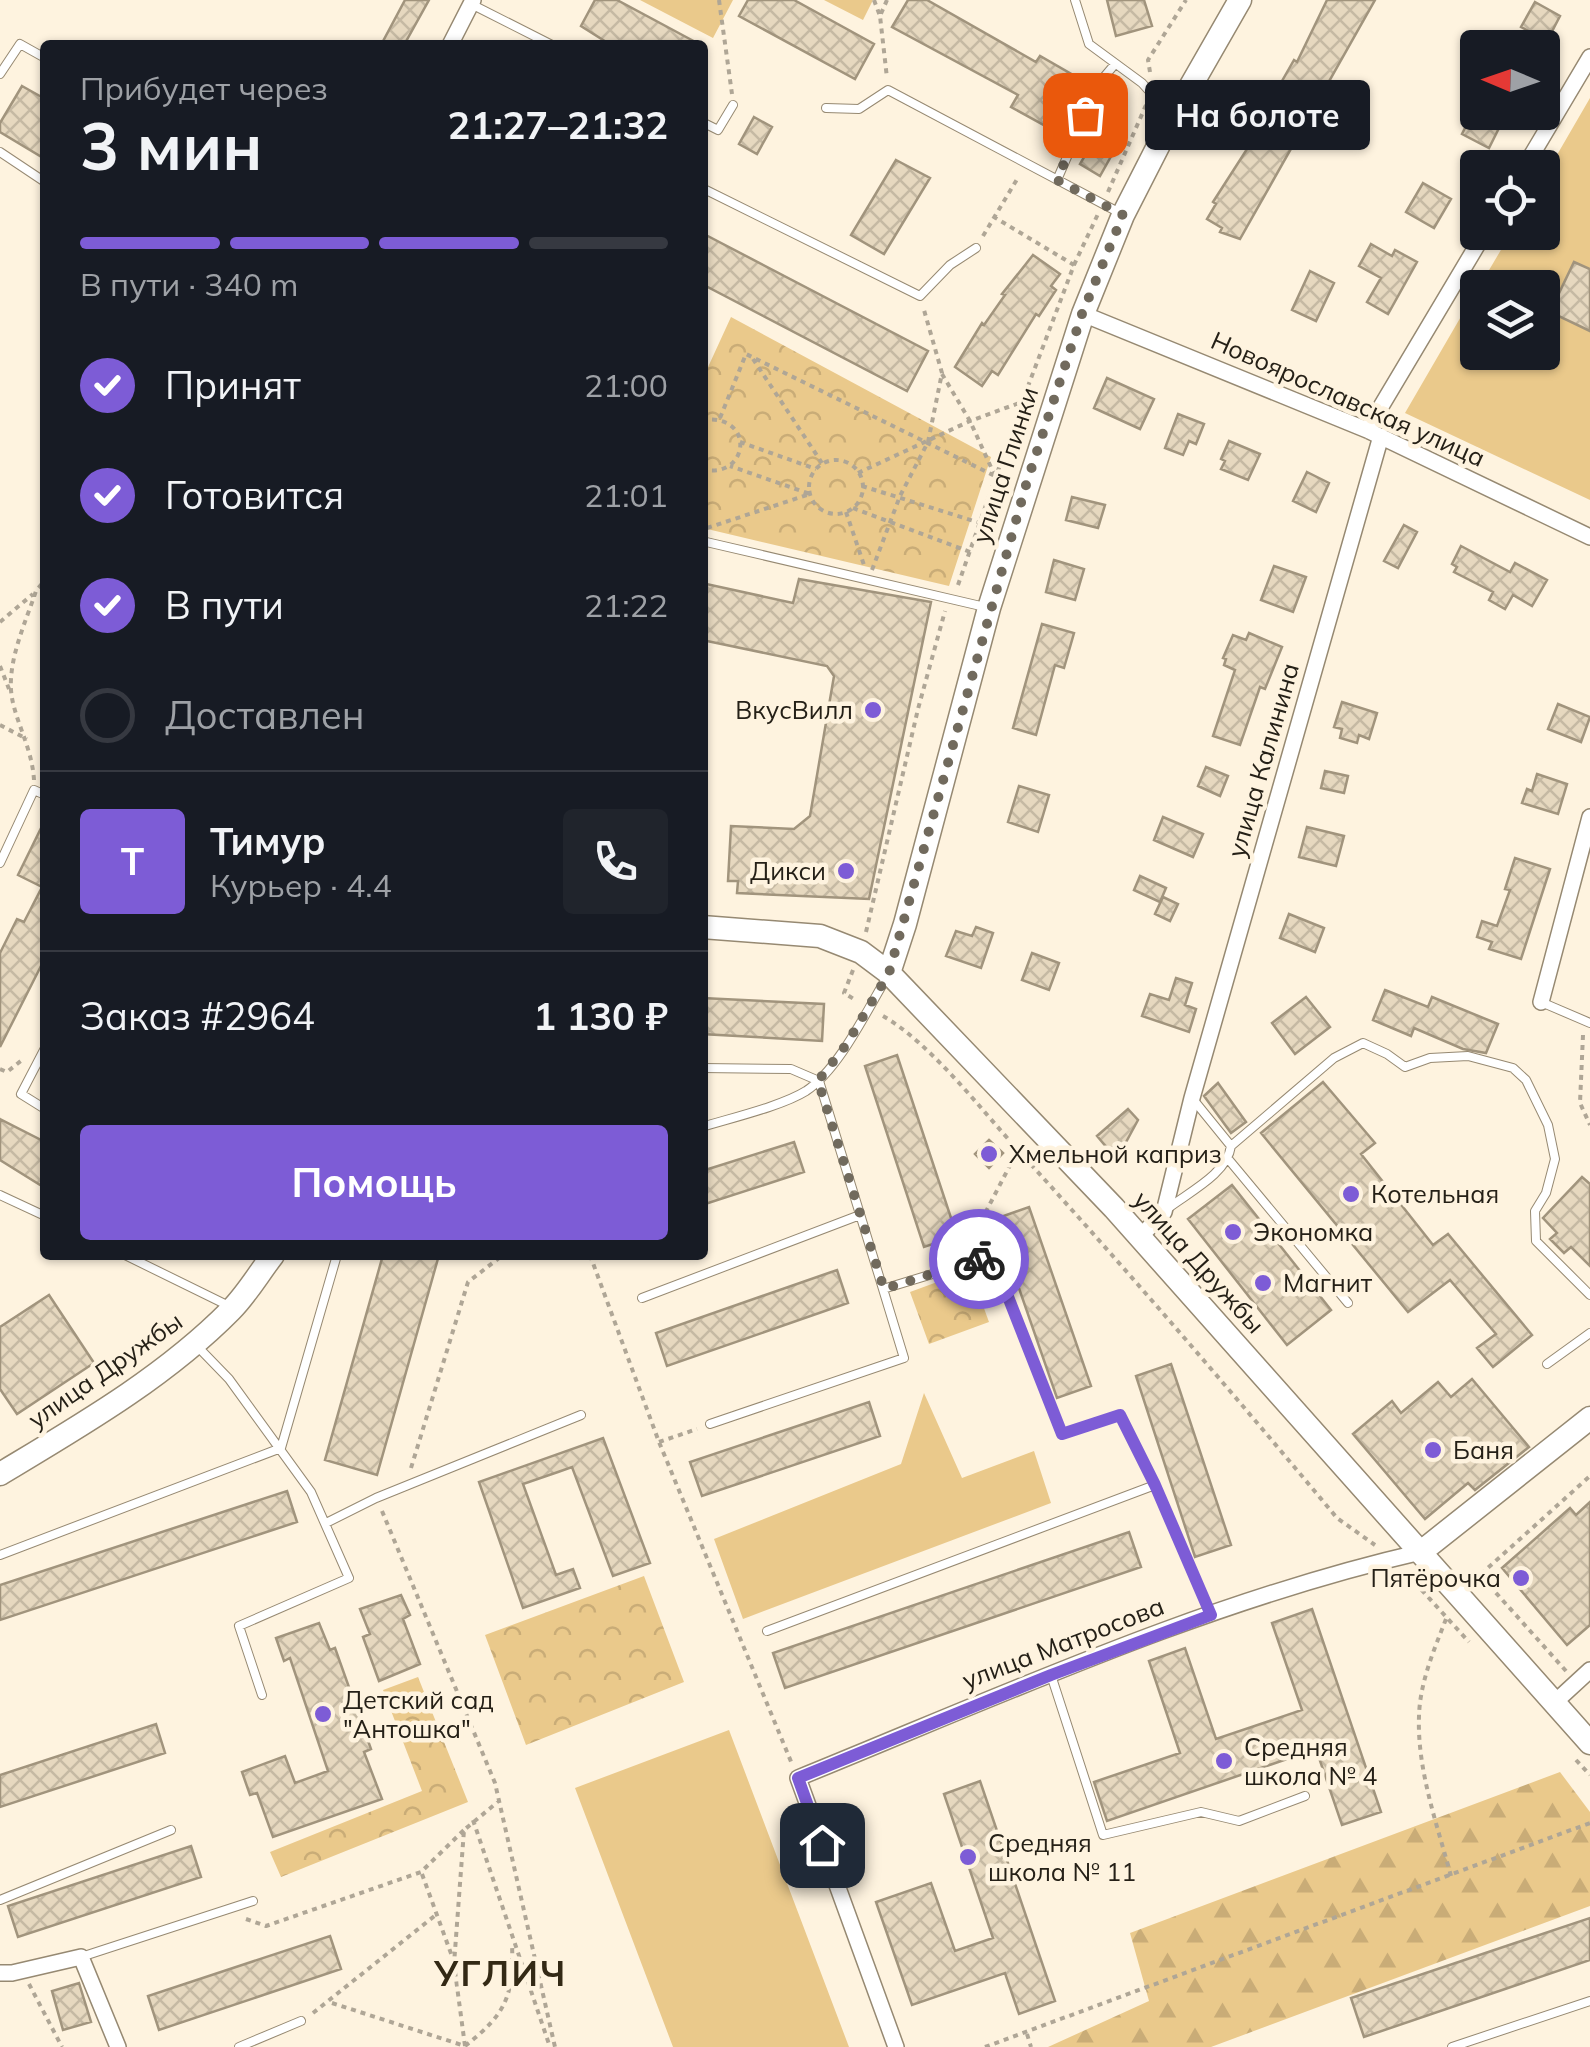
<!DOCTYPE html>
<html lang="ru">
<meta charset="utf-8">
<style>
:root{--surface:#171b24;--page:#20242c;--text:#f1f3f6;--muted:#9ea1a6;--line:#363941;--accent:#7d5cd6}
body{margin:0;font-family:Mulish,sans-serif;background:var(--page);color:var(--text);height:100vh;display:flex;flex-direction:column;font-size:38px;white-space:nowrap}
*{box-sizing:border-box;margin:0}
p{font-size:32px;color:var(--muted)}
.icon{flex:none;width:55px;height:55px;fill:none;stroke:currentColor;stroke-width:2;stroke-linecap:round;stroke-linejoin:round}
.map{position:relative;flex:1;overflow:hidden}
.details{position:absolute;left:40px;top:40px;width:668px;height:1220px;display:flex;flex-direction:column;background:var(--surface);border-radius:10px;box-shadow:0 2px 8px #0004}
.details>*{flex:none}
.needle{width:65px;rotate:272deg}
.buttons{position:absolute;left:1460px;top:30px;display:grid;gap:20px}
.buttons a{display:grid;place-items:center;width:100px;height:100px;border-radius:10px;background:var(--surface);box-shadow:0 2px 8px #0004;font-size:50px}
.pin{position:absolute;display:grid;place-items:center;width:85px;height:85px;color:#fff;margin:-42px;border-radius:20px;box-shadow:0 5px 15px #0006}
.courier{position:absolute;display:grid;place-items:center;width:100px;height:100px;margin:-50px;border:8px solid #7d5cd6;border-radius:50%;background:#fff;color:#222;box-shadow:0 2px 12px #0007}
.bubble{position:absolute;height:70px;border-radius:10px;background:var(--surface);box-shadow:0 2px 8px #0004;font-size:32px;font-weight:700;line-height:70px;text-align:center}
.overview em{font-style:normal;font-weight:700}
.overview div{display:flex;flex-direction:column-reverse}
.overview{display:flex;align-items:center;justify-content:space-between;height:170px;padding:0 40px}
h1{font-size:65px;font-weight:700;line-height:75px}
.bar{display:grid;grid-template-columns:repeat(4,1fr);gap:15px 10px;align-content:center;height:120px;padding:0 40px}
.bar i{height:12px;border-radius:8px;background:var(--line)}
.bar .active{background:var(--accent)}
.bar p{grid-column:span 4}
.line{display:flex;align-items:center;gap:25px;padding:0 40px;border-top:2px solid var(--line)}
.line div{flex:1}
.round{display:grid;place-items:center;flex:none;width:105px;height:105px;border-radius:10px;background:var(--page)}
ol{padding:0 40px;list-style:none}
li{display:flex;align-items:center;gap:30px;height:110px}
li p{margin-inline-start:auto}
li .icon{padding:10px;border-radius:50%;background:var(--accent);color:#fff;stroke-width:4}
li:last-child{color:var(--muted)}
li i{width:55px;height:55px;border:5px solid var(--line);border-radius:50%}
.action{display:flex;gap:20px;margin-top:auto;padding:20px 40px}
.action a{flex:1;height:115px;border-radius:10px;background:var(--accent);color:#fff;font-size:40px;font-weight:700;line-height:115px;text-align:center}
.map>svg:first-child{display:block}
.grass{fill:#eac98b}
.forest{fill:url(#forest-firs)}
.park{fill:url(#park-crowns)}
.building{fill:url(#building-cross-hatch);stroke:#a1947d;stroke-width:2.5}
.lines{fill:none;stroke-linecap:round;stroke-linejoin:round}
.lane-casing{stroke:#968972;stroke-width:10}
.street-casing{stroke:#968972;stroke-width:18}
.secondary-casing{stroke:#968972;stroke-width:25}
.path{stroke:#afa696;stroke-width:4;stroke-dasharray:5 5;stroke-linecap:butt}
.lane{stroke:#fff;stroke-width:8}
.street{stroke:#fff;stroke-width:15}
.secondary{stroke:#fff;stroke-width:22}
.done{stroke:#716a5d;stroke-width:10;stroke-dasharray:0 18}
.route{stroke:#7d5cd6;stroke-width:12}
.poi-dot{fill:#7d5cd6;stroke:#fef3df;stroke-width:4}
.labels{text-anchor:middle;stroke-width:9;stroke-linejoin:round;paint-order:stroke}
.street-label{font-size:25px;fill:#252017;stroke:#fef3df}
.poi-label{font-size:25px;fill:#252017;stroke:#fef3df;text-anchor:start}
.district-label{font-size:35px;font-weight:bold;letter-spacing:2.5px;fill:#332915;stroke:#fef3df}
</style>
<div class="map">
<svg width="1590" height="2047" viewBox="0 0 1590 2047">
<defs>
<pattern id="forest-firs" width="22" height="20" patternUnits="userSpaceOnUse" patternTransform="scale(2.5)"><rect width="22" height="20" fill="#eac98b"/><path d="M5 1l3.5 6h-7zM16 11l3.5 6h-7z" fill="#c9ac77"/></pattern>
<pattern id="park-crowns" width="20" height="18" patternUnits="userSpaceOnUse" patternTransform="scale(2.5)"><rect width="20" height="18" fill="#eac98b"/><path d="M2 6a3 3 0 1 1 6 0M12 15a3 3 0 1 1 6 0" fill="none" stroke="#c9ac77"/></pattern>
<pattern id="building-cross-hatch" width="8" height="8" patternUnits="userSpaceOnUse" patternTransform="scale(2.5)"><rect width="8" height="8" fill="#e6d8bf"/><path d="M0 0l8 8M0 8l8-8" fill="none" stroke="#c5b9a3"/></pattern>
</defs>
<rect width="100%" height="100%" fill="#fef3df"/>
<path class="grass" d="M640 0H733L713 38Z
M824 0H873L863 20Z
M1590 98V500L1405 413 1477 289 1478 352H1542V288L1479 287 1511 233 1542 232 1543 179Z
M924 1393 962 1478 1034 1451 1051 1503 743 1619 714 1539 901 1464Z
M729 1730 849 2047H673L575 1788Z"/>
<path class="forest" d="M1560 1772 1590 1812V1906L1211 2047H1048L1149 2001 1130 1933Z"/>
<path class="park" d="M731 317 991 457 949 586 703 528V378Z
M970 1270 989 1322 929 1344 910 1292Z
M644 1576 684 1682 526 1745 485 1635Z
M418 1677 468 1802 281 1877 270 1852 422 1791 383 1690Z"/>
<path class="building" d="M405 0H429L404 45H381Z
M595 0H617L701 45H611L581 26Z
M748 0H794L874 44 855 79 739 16Z
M908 0H927L1036 62 1040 56 1080 79 1051 129 1011 107 1018 95 892 27Z
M1107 0H1144L1152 26 1116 36Z
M1327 0H1375L1240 239 1220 232 1222 228 1207 219 1216 204 1213 202 1249 146 1246 144 1281 89 1278 88 1294 60 1297 62Z
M1535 2 1560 16 1547 41 1521 27Z
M22 86 45 99V159L0 132V123Z
M1473 112 1500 126 1489 148 1462 134Z
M754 117 772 127 757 154 739 144Z
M1094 140 1114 151 1100 176 1080 164Z
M896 160 930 178 884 254 851 235Z
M1423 183 1451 199 1434 228 1406 212Z
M702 233 928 351 907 391 702 284Z
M1371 244 1392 256 1395 250 1417 262 1388 314 1367 302 1381 278 1359 266Z
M1033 255 1060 274 1051 286 1056 290 1039 316 1036 314 998 375 992 371 982 386 955 367 982 323 984 325 1005 295 1002 294Z
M1574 262 1590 269V331L1550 312Z
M1310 271 1334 283 1316 321 1292 310Z
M1107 378 1154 399 1140 429 1094 408Z
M1178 414 1204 424 1196 444 1189 441 1183 455 1165 448Z
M1229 441 1260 454 1248 480 1221 469 1225 461 1221 459Z
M1307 472 1329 483 1316 512 1293 501Z
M1072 497 1105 505 1098 528 1066 520Z
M1404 525 1417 532 1398 568 1384 561Z
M1461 546 1510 572 1515 563 1547 580 1532 606 1513 595 1505 609 1489 600 1493 592 1454 572 1457 567 1452 564Z
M1054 560 1084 569 1075 600 1046 592Z
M1274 566 1306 577 1293 612 1261 600Z
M799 579 931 602 869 899 737 893 738 881H728L731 826 794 829 810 816 834 676 827 666 702 640V583L793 603Z
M1042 624 1074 633 1064 668 1055 665 1036 735 1013 728Z
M1249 633 1282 647 1265 689 1260 687 1240 745 1213 736 1235 670 1224 665 1226 659 1223 658 1233 635 1246 640Z
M1342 702 1377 713 1369 739 1359 735 1357 743 1340 738 1342 729 1334 727Z
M1558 704 1590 717 1581 742 1548 729Z
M1206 767 1228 776 1220 796 1198 786Z
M1325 771 1348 776 1344 793 1321 788Z
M1537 774 1567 784 1558 814 1522 803 1527 789 1532 791Z
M1019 786 1049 795 1038 832 1008 822Z
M1163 817 1203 834 1193 857 1154 840Z
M45 820V958L0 1047V953L17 919 24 922 42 887 18 875Z
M1307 827 1344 836 1336 866 1299 857Z
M1515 858 1550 869 1521 959 1489 949 1492 942 1477 937 1482 921 1497 926 1510 890 1505 889Z
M1140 876 1166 888 1160 902 1134 890Z
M1163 897 1178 904 1170 921 1155 914Z
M1289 914 1324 928 1315 952 1280 938Z
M976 927 993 933 981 968 946 956 956 931 972 936Z
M1032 953 1059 963 1049 990 1022 980Z
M1176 978 1192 983 1185 1005 1196 1009 1189 1032 1142 1016 1150 994 1169 1000Z
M1385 990 1428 1007 1432 997 1498 1024 1486 1053 1463 1049 1414 1028 1411 1036 1373 1020Z
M1306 997 1330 1027 1295 1054 1272 1023Z
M702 998 824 1004 822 1041 702 1034Z
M897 1055 957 1236 924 1247 865 1066Z
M1323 1082 1375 1143 1361 1154 1433 1245 1448 1234 1532 1335 1493 1367 1477 1348 1496 1334 1450 1280 1408 1312 1261 1133Z
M1218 1083 1246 1122 1231 1133 1204 1096Z
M1128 1109 1138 1120 1125 1144 1113 1155 1097 1136Z
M0 1119 45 1142V1188L0 1160Z
M989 1140 1003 1153 989 1168 975 1154Z
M794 1142 804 1172 702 1205V1171Z
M1582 1177 1590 1184V1266L1571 1247 1564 1253 1550 1239 1557 1233 1543 1218Z
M1232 1185 1331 1310 1287 1345 1188 1219Z
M1029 1207 1091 1386 1057 1398 995 1219Z
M383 1255H439L377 1475 325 1460Z
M837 1270 848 1303 667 1366 656 1333Z
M49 1295 94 1363 17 1414 0 1389V1327Z
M1171 1364 1231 1545 1195 1557 1136 1376Z
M1472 1379 1529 1447 1475 1490 1468 1483 1425 1519 1353 1434 1392 1401 1401 1413 1438 1382 1451 1397Z
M869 1402 880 1436 702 1496 690 1462Z
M603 1438 650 1563 613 1576 572 1467 558 1472 523 1484 556 1575 573 1569 580 1588 523 1608 479 1482Z
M287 1491 297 1522 0 1620V1585Z
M1590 1502V1625L1567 1645 1502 1568 1570 1508 1576 1515Z
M1129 1532 1141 1567 785 1688 773 1653Z
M401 1595 410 1615 403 1619 420 1664 379 1681 363 1637 370 1634 360 1609Z
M1312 1609 1381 1812 1342 1825 1316 1749 1107 1821 1094 1782 1180 1753 1149 1661 1185 1648 1216 1739 1302 1710 1272 1623Z
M319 1623 330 1650 335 1648 371 1749 364 1752 382 1799 273 1837 257 1793 250 1795 242 1772 285 1756 295 1783 328 1771 290 1658 284 1661 276 1638Z
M156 1724 165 1753 0 1807V1775Z
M980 1781 1055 2001 1019 2014 1005 1973 912 2005 876 1902 931 1883 955 1951 993 1938 944 1794Z
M191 1846 201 1877 18 1937 8 1906Z
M1590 1918V1960L1364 2037 1351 1998Z
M330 1936 341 1969 159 2030 148 1996Z
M79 1983 91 2022 63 2030 52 1991Z"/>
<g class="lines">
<g class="lane-casing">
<path id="lane" d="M1075 0 1089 44 1142 83 1171 115
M471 4 552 45
M0 74 20 44 45 58
M826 108 859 109 888 90 1120 213
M702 122 718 130 733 105
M0 152 45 182
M1057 180 1099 83 1115 64
M702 188 920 296 950 265 976 248
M702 541 985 607
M0 863 34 790 45 795
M1541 1002 1590 1023
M45 1048 21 1094 45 1109
M702 1068 791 1069 819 1081 883 1289 992 1256 1062 1434 1120 1415 1155 1485
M1192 1098 1231 1146
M702 1127C731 1118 782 1106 806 1091 839 1069 866 1012 887 977
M1229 1160 1348 1303
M0 1195 45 1216
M1167 1209C1189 1192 1227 1174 1231 1146L1334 1058 1363 1043 1387 1054 1405 1067 1430 1058 1468 1056 1513 1068 1526 1080 1548 1125 1555 1159 1546 1193 1535 1211 1536 1241 1590 1295
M125 1255 229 1306
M642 1298 860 1215
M197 1346 229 1379 311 1492 349 1578 239 1626 262 1695
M1547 1364 1590 1333
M710 1424 904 1358 883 1289
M326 1523 376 1498 581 1415
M0 1555 281 1448 337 1255
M767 1631 1155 1485 1211 1615
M1051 1675 1103 1835 1201 1812 1239 1821 1305 1796
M0 1900 171 1830
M81 1957 253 1901
M239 2047 301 2021
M1452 2047 1590 2001"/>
</g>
<g class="street-casing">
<path id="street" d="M450 45 473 0
M1524 168 1590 57
M1083 314 1367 430 1590 537
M1367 430 1485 232
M1541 1002 1590 817
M1140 1237 1164 1212 1192 1098 1381 436
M1553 1704 1590 1670
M0 1973H12L81 1957 118 2047
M896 2047 798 1778C1000 1696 1207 1601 1421 1552"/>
</g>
<g class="secondary-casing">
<path id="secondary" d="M702 927 820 936 861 952 889 973 1114 1208 1590 1743
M889 973 905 924 989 608 1083 314 1123 215 1173 117 1240 0
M0 1474C80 1426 165 1377 231 1310 247 1294 259 1273 273 1255
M1421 1552 1590 1418"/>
</g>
<path class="path" d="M719 0 732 94
M874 0 880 16
M887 0 880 16 887 78
M1150 72 1148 60 1186 0
M1108 192 1146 105
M983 236 1019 176
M1074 265 1098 214
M753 359 822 463
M942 374 970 421 995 476
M720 418 746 354 995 476
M702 420C757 413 749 481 702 469
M740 442 816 469
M809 487a27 27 0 1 1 54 0a27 27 0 1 1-54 0Z
M858 473 970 421 1022 402
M862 486 977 522
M853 508 970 552
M846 512 864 565
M707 528 810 494 730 466
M872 570 900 496 928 442 942 373 924 310
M958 585 1022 402 1074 265 994 217
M0 622 33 594
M0 666 9 689
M0 725 27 739
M34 780C32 746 13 718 11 690 9 657 26 621 36 591L45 580
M866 932 918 709 945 611
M853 970 844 993 857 1001
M883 1016C930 1043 980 1108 1017 1149 1127 1270 1233 1393 1337 1518L1375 1545
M1583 1035 1580 1103 1590 1125
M0 1069 7 1072 22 1060
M967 1248 1018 1150 1027 1144
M590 1255 659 1442 792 1764
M659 1442 697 1429
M411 1468 468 1282 503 1255
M382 1511 495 1783 555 2047
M1408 1575 1469 1642
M1446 1619C1434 1650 1420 1682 1419 1716 1417 1770 1437 1824 1451 1876
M1566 1671 1480 1575 1590 1476
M1576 1760 1590 1775
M473 1820 550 2047
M422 1874 453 1959
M246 1919 266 1926 421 1872 464 1830
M29 1984 62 2047
M332 2003 465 2046
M313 2013 437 1914
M1027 2034 1031 2047
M465 2046 454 1964 464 1830 500 1800
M465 2046C506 2014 514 1996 512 1944
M985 2047 1590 1823"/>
<use href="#lane" class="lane"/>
<use href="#street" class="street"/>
<use href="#secondary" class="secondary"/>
</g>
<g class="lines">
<path class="done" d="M979 1259 884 1289 818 1081 846 1045 889 973 1026 485 1082 314 1123 215 1057 180 1085 115"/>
<path class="route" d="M822 1845 798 1778 1051 1675 1211 1615 1155 1485 1120 1415 1062 1434 992 1256 979 1259"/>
</g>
<g class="poi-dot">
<circle cx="873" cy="710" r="10"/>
<circle cx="846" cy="871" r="10"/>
<circle cx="989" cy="1154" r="10"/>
<circle cx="1351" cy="1194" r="10"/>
<circle cx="1233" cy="1232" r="10"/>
<circle cx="1263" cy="1283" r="10"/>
<circle cx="1433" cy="1450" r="10"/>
<circle cx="1521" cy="1578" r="10"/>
<circle cx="323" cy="1714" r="10"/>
<circle cx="1224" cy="1761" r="10"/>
<circle cx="968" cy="1857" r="10"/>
</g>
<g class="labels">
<g class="street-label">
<text transform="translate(1348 399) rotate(24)" y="9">Новоярославская улица</text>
<text transform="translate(1005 465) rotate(-72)" y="9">улица Глинки</text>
<text transform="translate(1263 760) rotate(-74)" y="9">улица Калинина</text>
<text transform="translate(1199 1262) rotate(48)" y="9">улица Дружбы</text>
<text transform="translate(105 1370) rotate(-35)" y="9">улица Дружбы</text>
<text transform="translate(1063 1643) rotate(-21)" y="9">улица Матросова</text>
</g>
<g class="poi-label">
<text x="853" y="719" text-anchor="end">ВкусВилл</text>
<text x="826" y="880" text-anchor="end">Дикси</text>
<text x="1009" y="1163">Хмельной каприз</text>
<text x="1371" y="1203">Котельная</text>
<text x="1253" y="1241">Экономка</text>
<text x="1283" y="1292">Магнит</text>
<text x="1453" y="1459">Баня</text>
<text x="1501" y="1587" text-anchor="end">Пятёрочка</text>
<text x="343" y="1709">Детский сад<tspan x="343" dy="29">"Антошка"</tspan></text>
<text x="1244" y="1756">Средняя<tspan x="1244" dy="29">школа № 4</tspan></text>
<text x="988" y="1852">Средняя<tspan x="988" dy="29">школа № 11</tspan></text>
</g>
<g class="district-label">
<text x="501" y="1986">УГЛИЧ</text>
</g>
</g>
</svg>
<div class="buttons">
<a><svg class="needle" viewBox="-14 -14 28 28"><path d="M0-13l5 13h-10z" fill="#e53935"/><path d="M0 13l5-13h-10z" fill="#9ea1a6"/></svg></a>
<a><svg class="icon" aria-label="locate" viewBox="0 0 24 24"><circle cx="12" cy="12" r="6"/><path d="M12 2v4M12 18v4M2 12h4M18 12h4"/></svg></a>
<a><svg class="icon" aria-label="layers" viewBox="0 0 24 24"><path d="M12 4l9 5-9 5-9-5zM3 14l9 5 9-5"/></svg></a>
</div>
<div class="pin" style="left:1085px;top:115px;background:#ea580c"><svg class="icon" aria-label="bag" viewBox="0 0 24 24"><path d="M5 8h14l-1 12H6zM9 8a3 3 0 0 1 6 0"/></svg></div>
<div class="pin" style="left:822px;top:1845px;background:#1f2937"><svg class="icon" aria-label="home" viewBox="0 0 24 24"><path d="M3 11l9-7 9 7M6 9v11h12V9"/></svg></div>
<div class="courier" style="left:979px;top:1259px"><svg class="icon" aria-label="bike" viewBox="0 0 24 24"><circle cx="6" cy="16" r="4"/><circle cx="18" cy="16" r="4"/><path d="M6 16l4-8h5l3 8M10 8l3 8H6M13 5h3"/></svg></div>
<div class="bubble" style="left:1145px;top:80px;width:225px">На болоте</div>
<section class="details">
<div class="overview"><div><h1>3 мин</h1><p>Прибудет через</p></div><em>21:27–21:32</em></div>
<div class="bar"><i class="active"></i><i class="active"></i><i class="active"></i><i></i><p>В пути · 340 m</p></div>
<ol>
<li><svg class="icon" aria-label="check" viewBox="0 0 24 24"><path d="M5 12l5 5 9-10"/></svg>Принят<p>21:00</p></li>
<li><svg class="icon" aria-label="check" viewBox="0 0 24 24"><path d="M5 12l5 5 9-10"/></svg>Готовится<p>21:01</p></li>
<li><svg class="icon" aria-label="check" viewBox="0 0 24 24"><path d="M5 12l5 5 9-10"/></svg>В пути<p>21:22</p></li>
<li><i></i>Доставлен</li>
</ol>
<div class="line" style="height:180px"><b class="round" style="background:var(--accent);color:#fff">Т</b><div><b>Тимур</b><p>Курьер · 4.4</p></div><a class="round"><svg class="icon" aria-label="phone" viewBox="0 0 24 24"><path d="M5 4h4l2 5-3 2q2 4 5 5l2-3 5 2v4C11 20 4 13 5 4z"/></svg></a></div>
<div class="line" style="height:130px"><div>Заказ #2964</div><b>1 130 ₽</b></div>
<div class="action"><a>Помощь</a></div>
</section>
</div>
